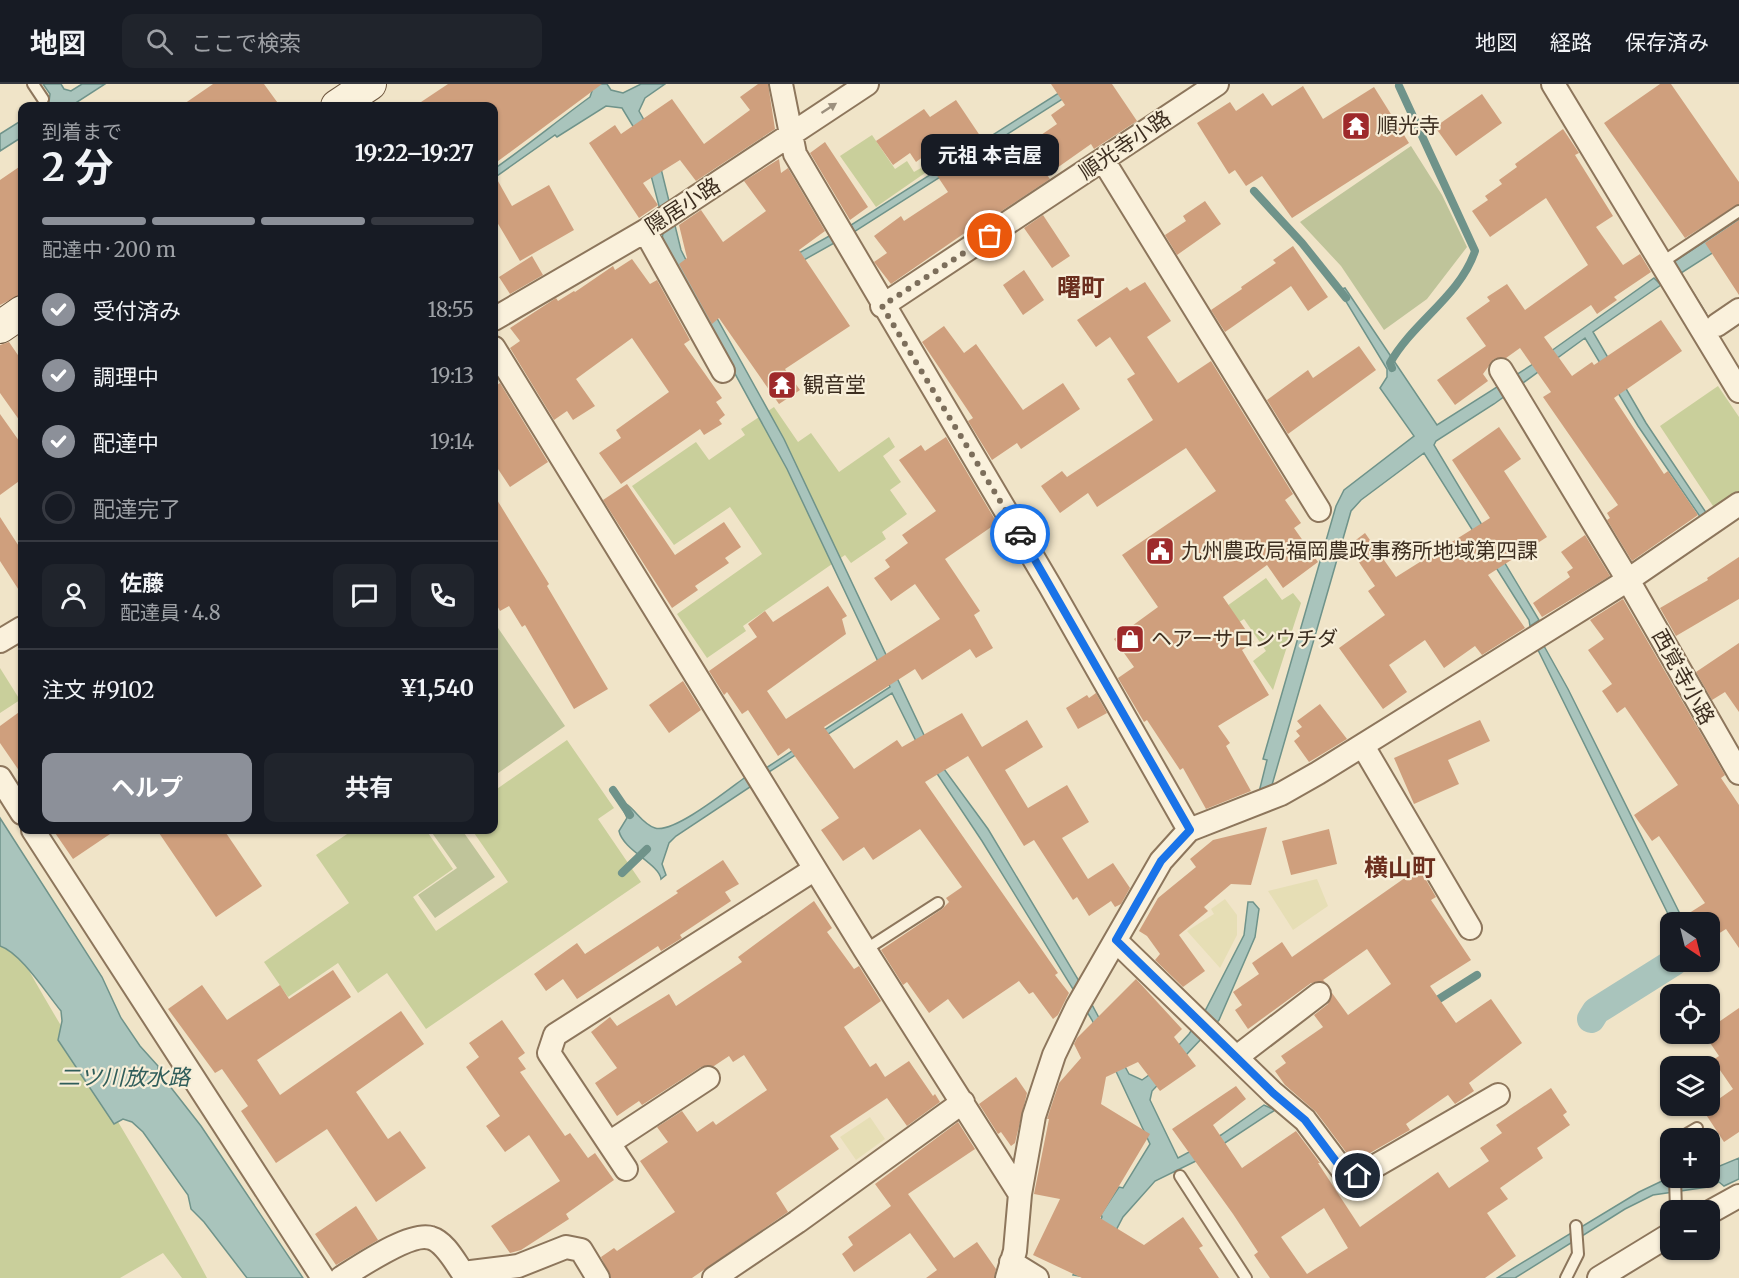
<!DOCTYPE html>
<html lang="ja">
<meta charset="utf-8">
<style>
:root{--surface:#171b24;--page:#20242c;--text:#f1f3f6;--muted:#9ea1a6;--line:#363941;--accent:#8c9099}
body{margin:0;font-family:Merriweather,"Noto Sans JP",serif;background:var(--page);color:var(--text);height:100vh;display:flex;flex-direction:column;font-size:22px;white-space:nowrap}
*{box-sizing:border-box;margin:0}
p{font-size:20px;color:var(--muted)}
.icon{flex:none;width:33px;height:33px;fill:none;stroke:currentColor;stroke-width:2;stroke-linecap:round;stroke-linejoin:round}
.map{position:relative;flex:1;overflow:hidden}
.side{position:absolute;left:18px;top:18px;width:480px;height:732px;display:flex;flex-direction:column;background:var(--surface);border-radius:12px;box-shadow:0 2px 4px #0004}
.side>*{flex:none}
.needle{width:39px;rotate:145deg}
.controls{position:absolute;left:1660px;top:828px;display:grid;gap:12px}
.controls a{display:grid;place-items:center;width:60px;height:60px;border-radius:12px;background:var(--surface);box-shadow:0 2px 4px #0004;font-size:30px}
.pin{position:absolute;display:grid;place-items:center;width:51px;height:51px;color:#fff;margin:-26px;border:3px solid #fff;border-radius:50%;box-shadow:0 2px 6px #0007}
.courier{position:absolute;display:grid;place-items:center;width:60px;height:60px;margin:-30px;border:4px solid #1a73e8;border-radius:50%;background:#fff;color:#222;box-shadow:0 2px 8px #0007}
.bubble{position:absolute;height:42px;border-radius:12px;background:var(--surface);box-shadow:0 2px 4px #0004;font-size:20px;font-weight:700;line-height:42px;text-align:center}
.overview em{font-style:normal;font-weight:700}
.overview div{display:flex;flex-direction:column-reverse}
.overview{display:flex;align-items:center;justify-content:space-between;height:102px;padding:0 24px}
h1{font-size:39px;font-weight:700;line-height:45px}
.bar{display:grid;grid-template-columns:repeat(4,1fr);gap:9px 6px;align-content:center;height:72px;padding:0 24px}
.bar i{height:8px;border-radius:4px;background:var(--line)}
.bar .on{background:var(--accent)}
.bar p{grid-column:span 4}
.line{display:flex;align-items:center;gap:15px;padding:0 24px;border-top:2px solid var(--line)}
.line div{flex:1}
.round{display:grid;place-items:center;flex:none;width:63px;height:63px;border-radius:12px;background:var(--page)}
ol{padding:0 24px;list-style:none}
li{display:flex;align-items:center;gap:18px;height:66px}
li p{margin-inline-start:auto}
li .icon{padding:6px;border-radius:50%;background:var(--accent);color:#fff;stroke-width:4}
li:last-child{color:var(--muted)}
li i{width:33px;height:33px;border:3px solid var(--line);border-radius:50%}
.button{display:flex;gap:12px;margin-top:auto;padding:12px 24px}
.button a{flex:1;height:69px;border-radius:12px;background:var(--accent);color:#fff;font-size:24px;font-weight:700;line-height:69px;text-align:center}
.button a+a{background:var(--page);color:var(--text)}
header{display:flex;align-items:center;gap:36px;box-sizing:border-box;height:84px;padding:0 30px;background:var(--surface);border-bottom:2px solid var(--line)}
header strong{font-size:28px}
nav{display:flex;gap:33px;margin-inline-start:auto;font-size:21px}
.search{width:420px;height:54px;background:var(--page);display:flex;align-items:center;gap:15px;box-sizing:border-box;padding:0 21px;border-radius:12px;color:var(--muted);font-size:22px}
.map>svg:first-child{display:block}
.farmland{fill:#e6deb5}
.green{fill:#c9cf9b}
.cemetery{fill:#bfc49a}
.water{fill:#a9c4bc;stroke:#6f938a;stroke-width:1.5}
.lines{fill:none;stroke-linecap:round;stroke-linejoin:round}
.stream{stroke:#6f938a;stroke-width:8}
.canal{stroke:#a9c4bc;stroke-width:28}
.building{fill:#cf9f7d;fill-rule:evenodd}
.lane-casing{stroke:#8d765c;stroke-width:14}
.street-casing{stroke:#8d765c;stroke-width:26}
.secondary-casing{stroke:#6f573f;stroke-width:34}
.lane{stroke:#faf1dc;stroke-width:10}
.street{stroke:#faf1dc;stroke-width:22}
.secondary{stroke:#faf1dc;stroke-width:32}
.oneway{fill:#9c907e}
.done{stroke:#7c6e5b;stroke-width:6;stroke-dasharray:0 10.8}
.route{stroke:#1a73e8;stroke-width:8}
.labels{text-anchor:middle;stroke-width:4.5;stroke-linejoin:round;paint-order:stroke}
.poi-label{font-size:21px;fill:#3d2e20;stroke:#f7eed8;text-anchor:start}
.street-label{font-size:21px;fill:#3d2e20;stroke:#f7eed8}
.water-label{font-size:22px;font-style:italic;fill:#2f5d5a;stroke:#f7eed8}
.quarter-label{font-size:24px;font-weight:bold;fill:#6b2e1e;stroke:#f7eed8}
</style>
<header>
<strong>地図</strong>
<div class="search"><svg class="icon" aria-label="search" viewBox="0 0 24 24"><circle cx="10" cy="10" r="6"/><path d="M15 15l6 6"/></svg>ここで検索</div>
<nav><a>地図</a><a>経路</a><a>保存済み</a></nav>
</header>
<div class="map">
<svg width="1739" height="1194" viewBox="0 0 1739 1194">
<rect width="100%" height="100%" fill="#f0e4c8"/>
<path class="farmland" d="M1317 795 1328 822 1293 846 1268 807Z
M1225 815 1237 831V851L1220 884 1187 847 1214 830 1211 825Z
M870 1033 885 1055 856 1076 840 1053Z"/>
<path class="green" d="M872 51 895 85 907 77 914 88 921 84 925 89 876 123 840 72Z
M1718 302 1739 333V409L1715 425 1660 342Z
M774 323 798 358 811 349 839 388 889 353 895 363 883 372 901 398 890 406 907 430 882 448 886 455 851 479 845 471 743 542 746 547 707 574 677 530 762 470 730 423 674 461 632 402 696 358 709 376 745 351 741 345Z
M1266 494 1282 516 1293 509 1301 519 1273 606 1253 577 1266 567 1244 535 1231 543 1220 527Z
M0 584 20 616 0 629Z
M567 656 614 724 598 735 641 798 426 945 387 889 358 909 338 879 288 913 264 878 349 819 316 771 353 746H426L453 785 413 813 436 847 508 798 472 746H494V707Z
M9 851C73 967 145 1077 207 1194H182L163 1169 120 1194H0V855Z"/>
<path class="cemetery" d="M1411 62 1442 111 1467 163 1427 215 1384 246 1341 182 1300 138Z
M494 538 565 642 494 692Z
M430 746H462L495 793 435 834 418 811 457 784Z"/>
<path class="water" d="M43 0H61L64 5 71 7 82 0H105L71 22H43L49 18 50 10Z
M587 0H607L611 6 623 9 641 0H665L645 14 639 27 653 52 681 166 708 220 831 151 836 158 713 227 784 355 933 670 988 745 1082 902 1129 990 1142 996 1156 986 1189 950 1206 925 1244 851 1248 818H1253L1259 825 1255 853 1219 936 1152 1007 1150 1016 1178 1074 1221 1051 1264 1021 1275 1026 1202 1074 1155 1097 1123 1133 1091 1194 1073 1191 1102 1133 1101 1130 1119 1103 1123 1104 1150 1060 1092 936 982 757 918 661 892 609 769 688 766 684 890 603 787 385 662 156 664 141 642 57 622 24 606 22 557 53 555 51 494 94V85C527 62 557 37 590 13L592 7Z
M1073 0H1086L854 148 851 141Z
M22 36V53L0 67V50Z
M1739 135V152L1681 189 1706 229 1702 232 1669 181Z
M1654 194 1661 201 1593 248 1646 339 1707 430 1701 434 1638 342 1585 254 1494 320 1436 357 1434 361 1539 536 1530 542 1529 536 1424 369 1361 416 1351 427 1272 701 1259 708 1267 676 1263 675 1336 422 1344 406 1414 352 1380 304 1387 293V285L1339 206 1345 204 1437 341 1530 282Z
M1544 562 1568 605 1684 838H1672L1538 566Z
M747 692 753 701 676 752 669 759 662 780 666 791 661 795C659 780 623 766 619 747L627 734 623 725 626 720C636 726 642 740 655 744 674 750 730 704 747 692Z
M0 734 102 893 121 934 140 962 158 982V987L201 1042 303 1194H247L204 1138 191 1125 188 1111 143 1048 132 1038 123 1035 114 1040 58 956 62 937 61 927C46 909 21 869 0 862Z
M1739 1074V1095L1724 1102 1719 1098 1708 1103 1653 1111 1625 1125 1515 1194H1497L1639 1108 1664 1096 1710 1094V1086Z"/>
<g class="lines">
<path class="stream" d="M1254 107 1302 159 1346 214
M1392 284 1390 279C1413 238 1460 212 1475 167L1399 2
M613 706 630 731
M622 789 647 765
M1431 920 1477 891"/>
<path class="canal" d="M1591 935 1596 927 1674 878"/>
</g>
<path class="building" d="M213 0H264L280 22H181Z
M448 0H602L494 80V22H415Z
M758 0H768L775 45 696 97 680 76 643 99 658 121 639 134 589 59 615 41 621 50 672 15 704 60 750 26 740 13Z
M1051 0H1112L1137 37 1094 65 1091 60 1047 91 1050 95 997 130 995 128 891 200 874 178 887 169 874 152 901 132 904 137 948 108 924 72 916 78 910 69 893 81 876 57 924 25 930 33 956 16 999 80 1057 40 1051 31 1065 21Z
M1660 0H1671L1739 98V120L1685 154 1604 39Z
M1303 2 1323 35 1374 3 1409 59 1292 134 1262 92 1246 102 1235 86 1229 90 1197 39 1230 18 1236 27 1263 9 1272 22Z
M1482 10 1502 39 1456 72 1435 43Z
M1563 45 1579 69 1575 71 1613 132 1596 143 1623 181 1640 170 1651 188 1614 213 1617 216 1597 230 1591 221 1544 253 1572 292 1592 278 1594 281 1661 236 1682 267 1614 314 1664 390 1668 387 1698 431 1632 477 1607 436 1610 434 1607 429 1618 421 1543 313 1551 308 1520 264 1506 274 1494 275 1483 290 1488 297 1455 321 1437 296 1486 262 1466 234 1490 217 1487 213 1507 200 1525 226 1588 181 1546 114 1490 153 1472 127 1488 116 1485 112 1502 100 1499 96 1517 83 1515 80Z
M825 58 868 123 850 136 810 69Z
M779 75 781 89 788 84 825 147 799 166 850 242 785 285 800 306 779 320 719 234 712 240 679 180 687 174 679 141 701 126 723 158 766 127 744 97Z
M22 81V210L0 221V96Z
M494 90 512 122 549 101 574 146 520 177 494 133Z
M1205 117 1221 140 1177 171 1165 151 1186 137 1183 132Z
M1043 131 1070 172 1052 184 1024 144Z
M1739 136V211L1705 159Z
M1293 162 1328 213 1308 227 1291 202 1225 248 1211 226 1242 205 1241 203 1276 179 1273 176Z
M532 172 543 191 510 210 499 193Z
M632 175 650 200 657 196 690 256 684 260 722 314 716 318 725 331 719 336 722 340 704 351 700 345 621 400 599 369 621 354 616 346 669 308 632 254 576 295 595 322 573 336 567 327 554 336 510 264 520 257 510 244 556 214 558 217 574 207 575 208 613 182 615 186Z
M1024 186 1044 216 1023 231 1003 201Z
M1145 198 1171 237 1147 253 1178 299 1211 277 1293 410 1285 416 1301 439 1294 444 1318 478 1283 504 1267 481 1223 513 1254 558 1242 566 1269 611 1218 642 1230 659 1226 662 1251 707 1206 725 1183 684 1180 686 1147 636 1144 638 1118 594 1134 583 1114 555 1158 523 1122 471 1216 407 1186 364 1097 423 1088 409 1060 429 1041 402 1062 387 1067 393 1153 336 1127 295 1135 290 1110 253 1096 263 1077 236 1127 203 1130 207Z
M944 242 964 269 976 260 1023 326 1063 299 1080 325 1021 365 1017 359 992 376 968 337 973 334 922 258Z
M9 258 22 277V340L0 309V261Z
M1359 262 1376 286 1288 350 1267 316 1308 286 1313 294Z
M500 299 548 378 510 403 494 379V303Z
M0 330 22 361V395L0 411Z
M1499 343 1521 375 1504 387 1547 453 1488 491 1525 544 1482 571 1475 562 1444 584 1425 556 1389 581 1407 608 1383 625 1339 564 1385 531 1368 507 1375 502 1348 462 1365 449 1396 493 1490 434 1452 376Z
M946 353 997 439 945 475 980 527 974 531 993 564 976 574 970 565 922 596 915 585 824 643 854 685 897 656 902 663 962 629 982 663 1027 636 1043 663 1005 686 1028 724 1067 701 1089 738 1062 754 1088 795 1113 779 1130 804 1121 820 1115 823 1111 817 1089 832 1077 813 1073 816 1034 756 1024 762 968 672 925 698 1058 889 1055 891 1069 909 1058 931 1053 935 1033 908 1029 910 1019 897 963 935 948 915 929 929 907 898 903 901 881 866 942 825 949 818 946 814 962 803 920 745 873 776 864 763 843 777 821 746 839 734 789 664 778 672 748 626 742 630 727 608 724 611 709 587 757 553 748 540 765 527 773 538 828 502 847 532 842 535 846 550 767 607 786 635 940 535 915 500 891 517 874 494 890 483 885 476 908 459 902 451 936 427 899 376 921 361 925 367Z
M627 400 675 471 724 438 741 463 725 474 729 479 695 502 698 506 672 524 603 416Z
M494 411 549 500 547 502 608 605 574 625 525 541 522 543 509 522 500 527 494 516Z
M0 433 22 467V511L0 477Z
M1585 451 1610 492 1542 533 1533 519 1570 493 1567 488 1573 484 1561 468Z
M1739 473V515L1676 552 1660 524 1708 496 1707 494Z
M1623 515 1725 691 1721 694 1739 721V864L1726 845 1710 855V838H1675L1705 819 1659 752 1652 757 1634 731 1678 701 1625 623 1617 629 1602 607 1612 600 1588 566 1604 555 1590 536Z
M1739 559V628L1725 608 1712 616 1696 588Z
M683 597 701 626 669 649 649 621Z
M1096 609 1107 629 1078 645 1066 624 1087 611 1089 614Z
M1320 620 1347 655 1309 678 1294 657 1300 652 1296 647 1302 643 1297 637Z
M22 626V691L0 659V642Z
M1480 636 1490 657 1448 676 1459 700 1414 720 1394 674Z
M1267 743 1251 801 1231 800 1204 823 1208 827 1179 851 1205 887 1183 903 1155 876 1160 870 1147 852 1139 847 1158 814 1196 783 1190 775 1213 756Z
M1329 745 1337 780 1291 791 1282 757Z
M53 746H116L73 775Z
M157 746H224L262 802 216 833Z
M723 776 739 800 725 808 731 817 680 851 682 854 661 867 658 862 577 915 563 895 546 907 534 890 577 859 585 870 678 809 676 807Z
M1419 784 1436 813 1431 816 1471 876 1430 902 1456 939 1491 915 1522 959 1469 999 1474 1007 1455 1020 1448 1011 1406 1040 1410 1046 1356 1077 1352 1076 1316 1028 1285 1001 1275 987 1286 979 1281 972 1323 943 1314 931 1328 920 1332 909 1348 931 1391 900 1367 865 1323 896 1325 898 1311 899 1248 945 1235 926 1242 921 1233 908 1259 890 1252 879 1282 858 1292 873Z
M814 817 832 844 827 848 854 885 859 882 881 917 844 943 870 983 876 979 885 993 909 977 933 1012 935 1010 940 1018 907 1042 887 1014 830 1052 839 1065 776 1109 788 1128 692 1194H611L601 1173 614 1164 617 1167 675 1128 640 1077 668 1058 657 1043 682 1027 697 1048 713 1037 716 1041 767 1006 744 971 733 978 729 972 714 982 701 983 642 1021 639 1017 617 1032 595 999 617 984 591 948 610 933 617 942 669 910 676 922 742 878 738 873Z
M333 886 351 913 257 976 280 1011 401 927 424 960 356 1008 388 1055 400 1047 426 1084 376 1118 327 1045 276 1079 241 1027 248 1022 222 985 215 989 168 925 202 901 227 936 280 901 289 915Z
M1136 895 1182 945 1174 953 1196 982 1160 1007 1138 978 1106 993 1101 1020 1150 1050 1100 1134 1144 1161 1183 1133 1203 1162 1199 1164 1219 1194H1082L1033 1171 1060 1115 1034 1110 1049 1035H1047L1059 999 1081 974 1074 960 1077 954Z
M1739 924V1048L1724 1058 1703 1026 1733 1005 1713 976 1719 972 1704 950H1710V944Z
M502 936 525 969 518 974 526 985 520 988 565 1052 570 1049 588 1074 595 1069 614 1096 566 1130 569 1135 521 1166 510 1169 491 1142 560 1097 529 1051 505 1068 486 1042 500 1032 466 983 479 973 469 959Z
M1016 993 1027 1009 1015 1059 1011 1062 1001 1048 998 1050 979 1020Z
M1236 1002 1246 1015 1213 1041 1242 1084 1296 1047 1320 1079H1318L1360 1143 1438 1088 1449 1104 1489 1077 1480 1064 1502 1049 1496 1041 1551 1004 1567 1028 1563 1031 1570 1041 1537 1064 1543 1074 1500 1104 1508 1115 1487 1129 1516 1172 1485 1194H1270L1254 1171 1258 1168 1233 1130 1172 1045ZM1324 1124 1348 1164 1307 1190 1281 1153Z
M958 1038 975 1065 908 1110 954 1174 977 1158 996 1185 994 1194H926L937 1186 910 1149 854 1188 842 1170 853 1161 848 1153 891 1122 875 1100Z
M356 1122 378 1156 336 1181 315 1150Z"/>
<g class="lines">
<g class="lane-casing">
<path id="lane" d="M33 0 43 15
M1661 179 1739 127
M865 866 938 819
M1680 1054 1697 1044
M1180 1092 1246 1194
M1675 1094 1676 1126
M1566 1194 1578 1170 1576 1142"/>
</g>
<g class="street-casing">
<path id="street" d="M781 0 795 70 1050 502 1189 746
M1553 0 1739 307
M1103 76 1319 426
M645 147 723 287
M882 222 1217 0
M494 235 645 147 867 0
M1717 241 1739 226
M494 264 865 866 1020 1110
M1501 286 1628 496 1739 689
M0 557 22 544
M1363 662 1470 844
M0 694 22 729
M33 746 323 1194
M1116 857 1273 1009 1305 1036 1344 1088 1358 1092 1498 1011
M1238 972 1319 910
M609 1059 708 994
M626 1085 549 969 555 951 815 785
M1710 1128 1739 1112
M1011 1178 1037 1194
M341 1194C359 1183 411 1147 431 1154 445 1158 455 1178 463 1189L518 1182 566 1163 581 1166 598 1194
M714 1194 797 1138 963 1018
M1007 1194 1015 1167 1020 1110 1034 1032 1054 971 1077 923 1161 777 1189 746 1281 710 1318 689 1628 496 1739 420
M1599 1194 1671 1150"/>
</g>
<g class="secondary-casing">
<path id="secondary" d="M337 22 370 0
M0 243 22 228"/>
</g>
<use href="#lane" class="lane"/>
<use href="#street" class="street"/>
<use href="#secondary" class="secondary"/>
</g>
<defs><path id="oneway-solid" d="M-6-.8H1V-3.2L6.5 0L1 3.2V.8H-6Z" transform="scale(1.5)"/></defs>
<use class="oneway" href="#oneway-solid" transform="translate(829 24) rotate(-33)"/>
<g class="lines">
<path class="done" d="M990 152 882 222 1020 450"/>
<path class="route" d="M1020 450 1190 746 1161 777 1116 856 1273 1009 1305 1036 1344 1088 1358 1092"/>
</g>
<defs>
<g id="temple-square" transform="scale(1.5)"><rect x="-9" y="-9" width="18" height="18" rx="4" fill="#9e2a2b" stroke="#f7eed8"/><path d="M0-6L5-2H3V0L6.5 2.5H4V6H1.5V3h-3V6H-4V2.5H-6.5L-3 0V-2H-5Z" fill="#fff"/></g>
<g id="civic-square" transform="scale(1.5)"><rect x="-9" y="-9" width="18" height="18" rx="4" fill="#9e2a2b" stroke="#f7eed8"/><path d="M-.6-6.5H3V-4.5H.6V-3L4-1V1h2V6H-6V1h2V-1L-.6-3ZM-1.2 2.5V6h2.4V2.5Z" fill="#fff"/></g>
<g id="shop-square" transform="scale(1.5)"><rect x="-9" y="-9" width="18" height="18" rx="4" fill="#9e2a2b" stroke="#f7eed8"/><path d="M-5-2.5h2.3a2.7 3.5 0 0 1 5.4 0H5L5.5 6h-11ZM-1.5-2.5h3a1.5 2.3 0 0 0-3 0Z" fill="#fff"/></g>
</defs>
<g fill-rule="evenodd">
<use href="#temple-square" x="1356" y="42"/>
<use href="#temple-square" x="782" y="301"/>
<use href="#civic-square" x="1160" y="467"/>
<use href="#shop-square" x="1130" y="555"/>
</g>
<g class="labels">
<g class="poi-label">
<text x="1377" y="49">順光寺</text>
<text x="803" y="308">観音堂</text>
<text x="1181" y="474">九州農政局福岡農政事務所地域第四課</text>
<text x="1151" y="562">ヘアーサロンウチダ</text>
</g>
<g class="street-label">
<text transform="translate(1125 61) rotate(-34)" y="7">順光寺小路</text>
<text transform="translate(683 122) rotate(-33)" y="7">隠居小路</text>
<text transform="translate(1683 593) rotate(61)" y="7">西覚寺小路</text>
</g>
<g class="water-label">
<text x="124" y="1001">二ツ川放水路</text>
</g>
<g class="quarter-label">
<text x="1081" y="212">曙町</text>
<text x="1400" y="792">横山町</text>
</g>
</g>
</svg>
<div class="controls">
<a><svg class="needle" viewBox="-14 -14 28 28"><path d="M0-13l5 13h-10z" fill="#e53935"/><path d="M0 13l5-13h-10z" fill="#9ea1a6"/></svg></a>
<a><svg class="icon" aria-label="locate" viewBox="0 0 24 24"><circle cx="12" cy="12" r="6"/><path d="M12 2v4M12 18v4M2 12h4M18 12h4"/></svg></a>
<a><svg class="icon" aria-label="layers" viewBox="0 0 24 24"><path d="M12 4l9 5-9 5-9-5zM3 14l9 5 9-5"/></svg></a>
<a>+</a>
<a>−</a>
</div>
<div class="pin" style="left:990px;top:152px;background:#ea580c"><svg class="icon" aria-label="bag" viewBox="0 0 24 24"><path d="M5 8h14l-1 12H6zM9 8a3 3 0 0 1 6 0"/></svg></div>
<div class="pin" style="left:1358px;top:1092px;background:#1f2937"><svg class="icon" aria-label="home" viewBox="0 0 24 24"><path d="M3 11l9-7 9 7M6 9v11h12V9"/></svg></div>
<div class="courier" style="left:1020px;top:450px"><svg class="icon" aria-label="car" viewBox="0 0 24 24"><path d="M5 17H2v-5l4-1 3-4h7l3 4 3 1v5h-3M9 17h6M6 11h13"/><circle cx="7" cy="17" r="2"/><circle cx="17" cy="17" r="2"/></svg></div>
<div class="bubble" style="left:921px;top:50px;width:138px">元祖 本吉屋</div>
<section class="side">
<div class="overview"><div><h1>2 分</h1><p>到着まで</p></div><em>19:22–19:27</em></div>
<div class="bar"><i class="on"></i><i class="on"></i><i class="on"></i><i></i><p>配達中 · 200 m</p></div>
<ol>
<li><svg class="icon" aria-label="check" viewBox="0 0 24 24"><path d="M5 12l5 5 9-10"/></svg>受付済み<p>18:55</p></li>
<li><svg class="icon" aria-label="check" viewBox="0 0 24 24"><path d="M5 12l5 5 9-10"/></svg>調理中<p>19:13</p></li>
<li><svg class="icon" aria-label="check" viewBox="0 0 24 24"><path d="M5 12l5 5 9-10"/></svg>配達中<p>19:14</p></li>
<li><i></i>配達完了</li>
</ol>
<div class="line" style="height:108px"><a class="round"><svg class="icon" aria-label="person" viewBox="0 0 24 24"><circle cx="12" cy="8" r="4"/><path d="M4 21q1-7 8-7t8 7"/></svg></a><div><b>佐藤</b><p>配達員 · 4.8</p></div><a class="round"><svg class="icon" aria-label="chat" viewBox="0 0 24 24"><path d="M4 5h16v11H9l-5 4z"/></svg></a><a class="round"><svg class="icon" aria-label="phone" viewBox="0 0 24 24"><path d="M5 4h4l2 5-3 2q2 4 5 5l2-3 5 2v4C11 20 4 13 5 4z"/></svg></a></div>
<div class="line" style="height:78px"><div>注文 #9102</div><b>¥1,540</b></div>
<div class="button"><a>ヘルプ</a><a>共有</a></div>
</section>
</div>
